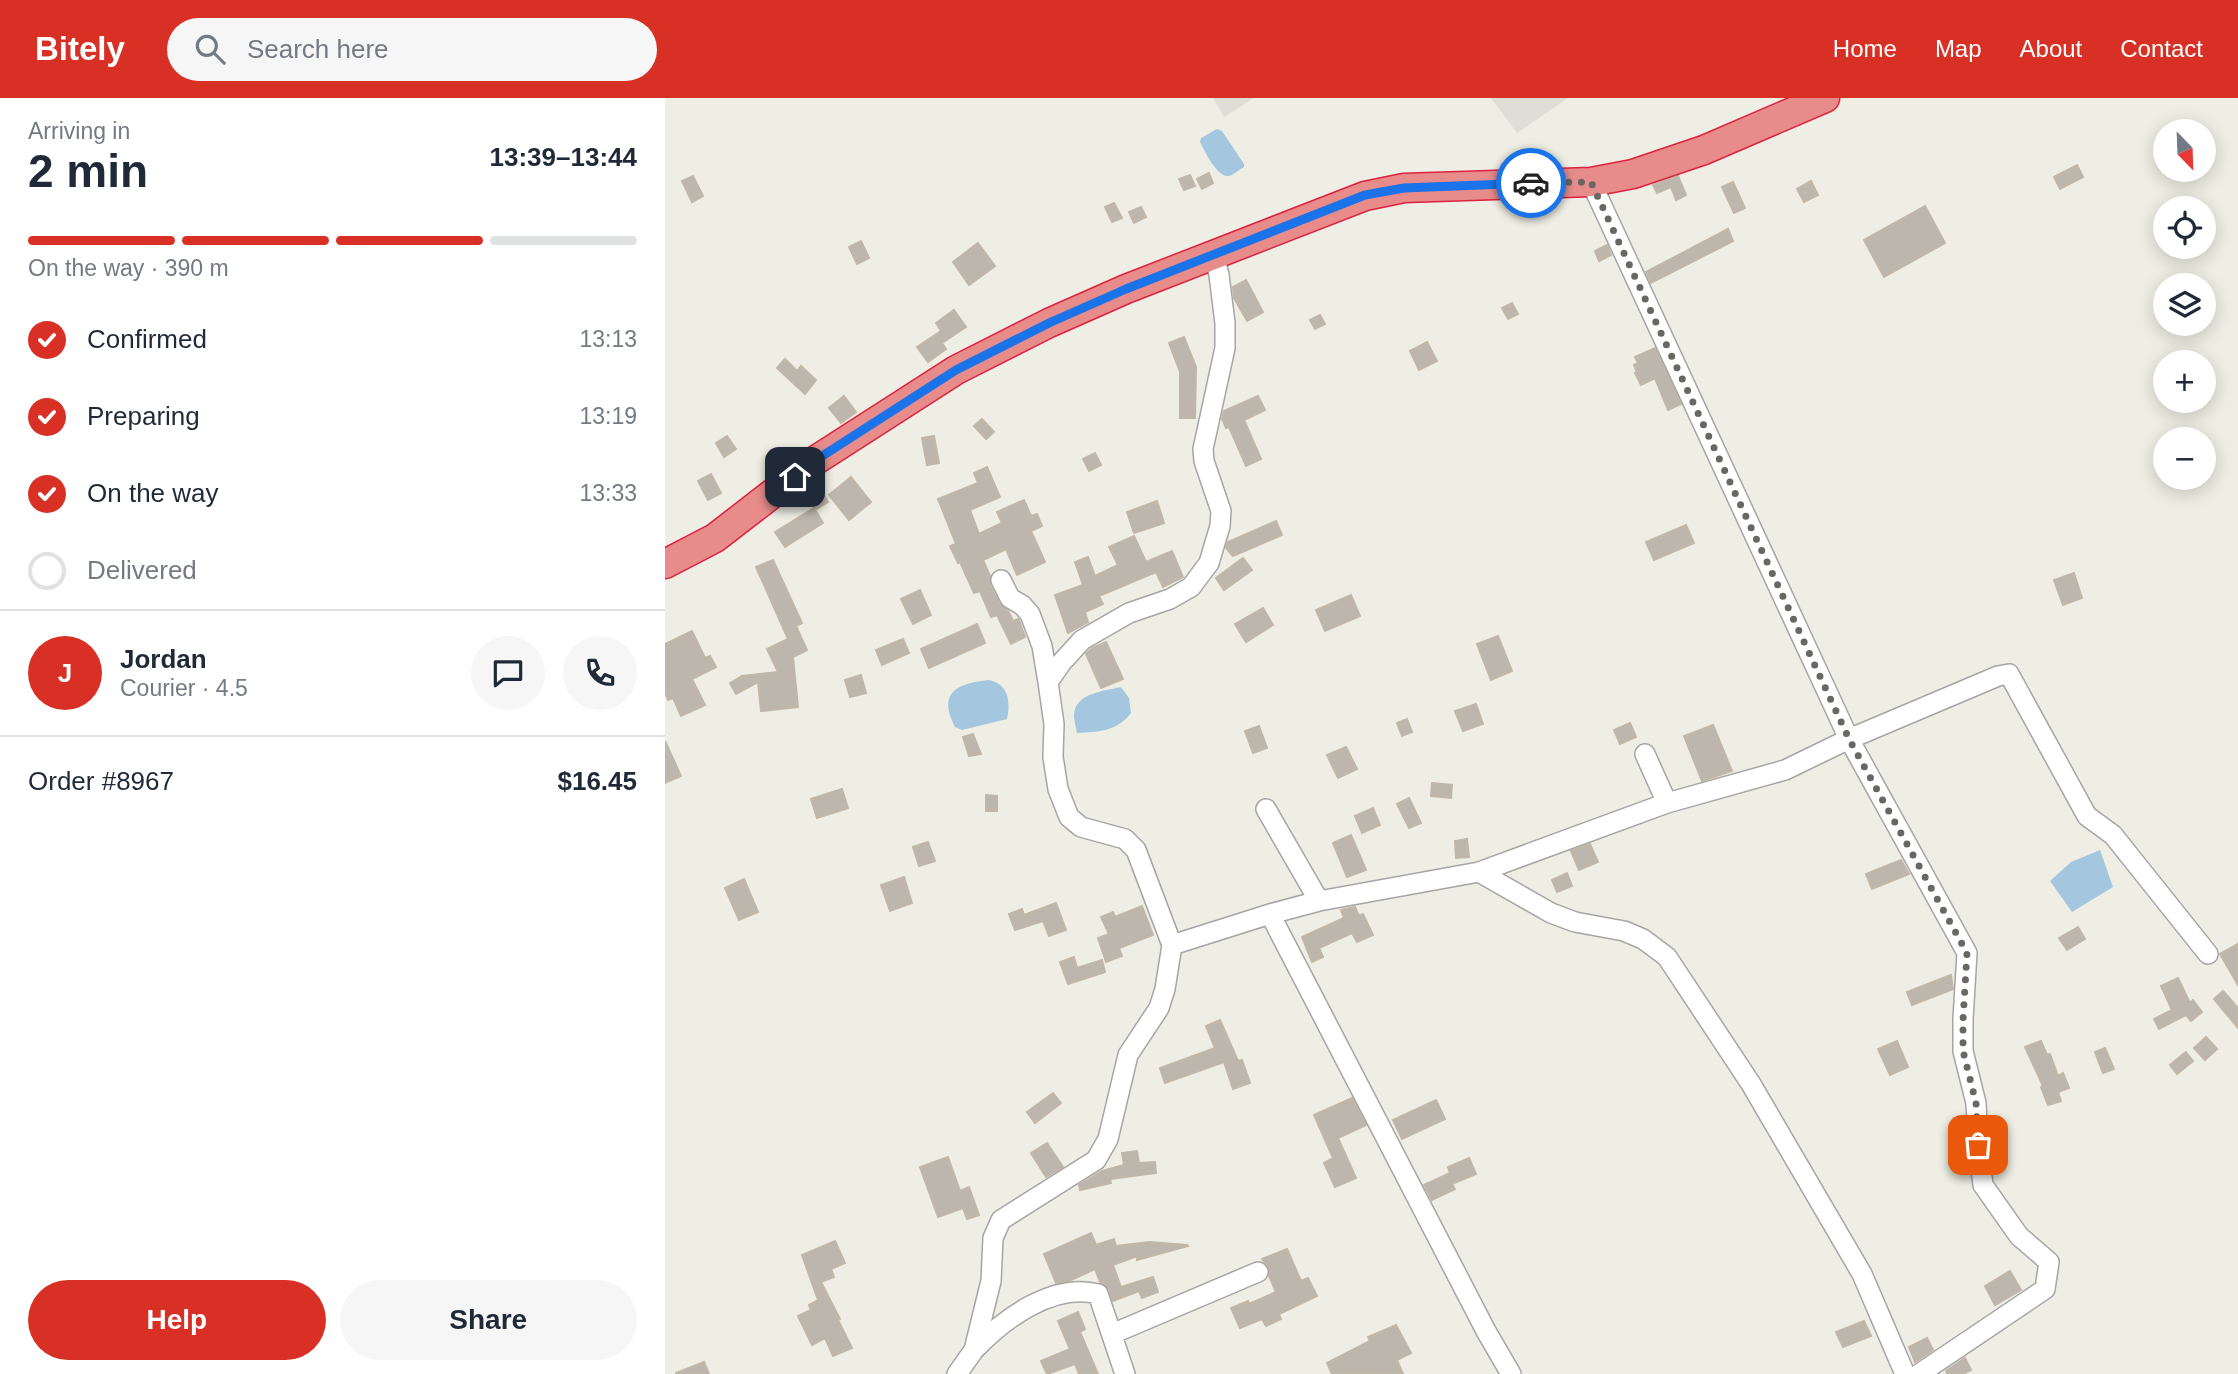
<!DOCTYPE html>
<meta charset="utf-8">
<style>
:root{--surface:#fff;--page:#f6f6f7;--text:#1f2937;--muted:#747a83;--line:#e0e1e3;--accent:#d93025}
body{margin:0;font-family:Helvetica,sans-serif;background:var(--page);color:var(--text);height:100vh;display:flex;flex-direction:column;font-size:26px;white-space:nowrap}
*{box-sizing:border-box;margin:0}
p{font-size:23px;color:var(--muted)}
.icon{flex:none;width:38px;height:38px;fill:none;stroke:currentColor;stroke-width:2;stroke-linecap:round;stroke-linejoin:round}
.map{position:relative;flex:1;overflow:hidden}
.side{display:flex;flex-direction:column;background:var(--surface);width:665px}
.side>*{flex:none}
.needle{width:46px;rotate:157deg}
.fabs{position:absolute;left:1488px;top:21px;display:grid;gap:14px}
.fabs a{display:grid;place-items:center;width:63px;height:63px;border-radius:50%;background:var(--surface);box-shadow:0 4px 18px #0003;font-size:35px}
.pin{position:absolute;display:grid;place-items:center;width:60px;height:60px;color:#fff;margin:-30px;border-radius:14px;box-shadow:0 4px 10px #0006}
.courier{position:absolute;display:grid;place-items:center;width:70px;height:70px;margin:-35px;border:5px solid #1a73e8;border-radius:50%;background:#fff;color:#222;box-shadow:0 2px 9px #0007}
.head em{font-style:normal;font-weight:700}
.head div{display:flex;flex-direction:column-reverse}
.head{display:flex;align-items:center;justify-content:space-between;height:119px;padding:0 28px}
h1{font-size:46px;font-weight:700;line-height:52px}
.bar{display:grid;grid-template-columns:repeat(4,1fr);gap:10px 7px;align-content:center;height:84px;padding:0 28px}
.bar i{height:9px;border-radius:5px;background:var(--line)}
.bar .selected{background:var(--accent)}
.bar p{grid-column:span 4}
.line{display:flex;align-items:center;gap:18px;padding:0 28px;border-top:2px solid var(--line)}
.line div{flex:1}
.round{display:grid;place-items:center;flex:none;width:74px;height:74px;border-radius:37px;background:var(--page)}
ol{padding:0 28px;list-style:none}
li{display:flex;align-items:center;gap:21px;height:77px}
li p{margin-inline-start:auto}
li .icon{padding:7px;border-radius:50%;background:var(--accent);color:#fff;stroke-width:4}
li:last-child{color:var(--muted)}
li i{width:38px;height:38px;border:4px solid var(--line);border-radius:50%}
.action{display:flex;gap:14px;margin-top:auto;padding:14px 28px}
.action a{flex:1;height:80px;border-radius:42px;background:var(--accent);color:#fff;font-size:28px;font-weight:700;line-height:80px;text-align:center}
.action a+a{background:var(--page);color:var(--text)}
header{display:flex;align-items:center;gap:42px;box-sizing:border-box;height:98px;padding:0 35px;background:var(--accent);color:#fff}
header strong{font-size:33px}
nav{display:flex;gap:38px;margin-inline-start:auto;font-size:24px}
.search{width:490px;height:63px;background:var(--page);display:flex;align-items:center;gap:18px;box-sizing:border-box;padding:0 24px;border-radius:38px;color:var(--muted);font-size:26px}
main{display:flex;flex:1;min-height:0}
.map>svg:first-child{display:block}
.airport{fill:#deddd6}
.water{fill:#a4c6de}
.building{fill:#bcb6ad;stroke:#c1b7a6;stroke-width:2}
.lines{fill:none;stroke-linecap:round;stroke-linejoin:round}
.minor-casing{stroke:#a5a5a5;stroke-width:22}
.highway-casing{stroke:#dc223f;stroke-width:31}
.minor{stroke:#fff;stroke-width:19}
.highway{stroke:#e88b8b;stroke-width:28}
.done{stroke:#676763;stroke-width:7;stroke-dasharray:0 12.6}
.route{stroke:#1a73e8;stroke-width:9}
</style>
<header>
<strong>Bitely</strong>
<div class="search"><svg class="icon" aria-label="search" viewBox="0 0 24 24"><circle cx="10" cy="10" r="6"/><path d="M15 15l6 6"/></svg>Search here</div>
<nav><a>Home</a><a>Map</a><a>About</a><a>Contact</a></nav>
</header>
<main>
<section class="side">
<div class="head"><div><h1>2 min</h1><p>Arriving in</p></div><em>13:39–13:44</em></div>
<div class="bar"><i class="selected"></i><i class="selected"></i><i class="selected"></i><i></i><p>On the way · 390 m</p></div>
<ol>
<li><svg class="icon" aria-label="check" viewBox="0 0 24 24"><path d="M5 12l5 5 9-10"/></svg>Confirmed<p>13:13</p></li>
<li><svg class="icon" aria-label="check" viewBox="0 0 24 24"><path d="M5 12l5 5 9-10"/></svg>Preparing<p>13:19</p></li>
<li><svg class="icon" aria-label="check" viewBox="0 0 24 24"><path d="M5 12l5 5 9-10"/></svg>On the way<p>13:33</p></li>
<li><i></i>Delivered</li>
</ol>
<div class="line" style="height:126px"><b class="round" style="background:var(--accent);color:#fff">J</b><div><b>Jordan</b><p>Courier · 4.5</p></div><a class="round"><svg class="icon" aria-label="chat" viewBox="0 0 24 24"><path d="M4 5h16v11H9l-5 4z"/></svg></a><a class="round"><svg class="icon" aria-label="phone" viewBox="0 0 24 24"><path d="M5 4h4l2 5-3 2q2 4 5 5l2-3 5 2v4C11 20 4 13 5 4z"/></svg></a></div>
<div class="line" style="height:91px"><div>Order #8967</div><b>$16.45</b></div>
<div class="action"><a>Help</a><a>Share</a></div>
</section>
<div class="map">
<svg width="1573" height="1276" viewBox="0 0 1573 1276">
<rect width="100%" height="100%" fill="#efeee4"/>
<path class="airport" d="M548 0H589L559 19Z
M826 0H903L852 35Z"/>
<path class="water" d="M552 31 557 33 579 66V69C575 71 568 77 564 78 552 80 539 52 535 44L536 40Z
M324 582C343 586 346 603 342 621L297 632 290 629C272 595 292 585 324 582Z
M456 589 464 600 466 615C452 633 435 634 412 635 411 630 409 622 409 617 410 595 439 593 456 589Z
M1435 752 1448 789 1407 814 1385 783 1406 764Z"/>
<path class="building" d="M1412 67 1418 79 1395 91 1389 79Z
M544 75 548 85 537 91 532 81Z
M525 77 530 88 519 92 514 81Z
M28 78 38 98 27 104 17 83Z
M1013 78 1021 97 1011 102 1006 89 992 95 988 87Z
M1146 83 1153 97 1139 104 1132 91Z
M1068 84 1080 110 1069 115 1057 89Z
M449 105 457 120 447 124 440 109Z
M1260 108 1280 145 1219 179 1199 142Z
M476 109 481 119 469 125 464 114Z
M1063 131 1068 143 986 185 981 174Z
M196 143 204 160 192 166 184 149Z
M313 145 330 168 304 187 288 164Z
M942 147 946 157 934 163 930 153Z
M581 182 598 214 582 223 569 200 568 189Z
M847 205 853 216 843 221 837 210Z
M289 212 301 229 277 245 281 251 263 264 252 249 276 233 271 225Z
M655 217 660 226 650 231 645 222Z
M519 239 531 269 530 320H515V274L504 245Z
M762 244 772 263 754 272 745 253Z
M990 250 1016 306 1003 312 990 280 976 287 970 275 972 274 969 267 973 265 970 259Z
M120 261 132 273 136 268 151 282 140 296 112 270Z
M179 298 191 314 176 325 164 310Z
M593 298 600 312 579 322 596 361 581 368 564 329 561 330 557 321 559 313Z
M317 321 329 334 321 341 309 328Z
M62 338 71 351 59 359 51 345Z
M269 338 274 365 262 367 257 340Z
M430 355 436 367 424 373 418 361Z
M322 369 335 399 305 412 314 436 337 425 332 414 359 402 366 418 372 416 377 428 366 433 380 464 352 477 341 451 318 462 325 478V487L334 505 344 514 348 523 353 521 354 522 360 539 346 546 332 517 326 519 315 493 309 495 295 464 293 465 285 448 291 446 273 401 313 385 309 375Z
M46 376 56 395 43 402 33 383Z
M186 379 206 404 184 422 164 397Z
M157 394 163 404 151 411 146 401Z
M492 403 499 425 469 435 462 414Z
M149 410 158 425 120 449 110 434Z
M611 423 617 437 568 458 561 450 563 444Z
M1021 427 1029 445 989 462 981 444Z
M469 438 481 464 507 453 518 479 498 489 491 474 434 498 438 506 420 514 423 524 403 535 390 497 418 487 410 464 423 459 430 478 453 467 444 449Z
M578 460 587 472 559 492 551 480Z
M108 462 137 525 131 528 142 552 128 559 133 609 96 613 93 584 71 596 65 585 77 578 113 574 102 551 123 541 91 469Z
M1409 475 1417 500 1398 507 1389 482Z
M255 492 266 517 248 526 236 501Z
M686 497 695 518 660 533 651 512Z
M598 510 608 527 581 544 570 526Z
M312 526 320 545 264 570 256 551Z
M27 533 40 560 45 558 51 569 27 581 40 607 16 618 8 600 3 602 0 594V546Z
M833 538 847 573 826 582 812 546Z
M238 541 244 555 217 567 211 552Z
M441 544 458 581 436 590 421 556 427 550Z
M196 577 201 595 185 599 180 582Z
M811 606 818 626 798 633 790 613Z
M742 621 747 634 737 638 732 625Z
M965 625 971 639 955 646 949 632Z
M1048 627 1067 673 1037 683 1019 638Z
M594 628 602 650 588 655 580 633Z
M308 636 316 656 304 658 298 639Z
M0 643 16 678 0 685Z
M681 649 692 671 673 680 662 657Z
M767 685 787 687 786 700 766 698Z
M177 691 183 710 152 720 146 701Z
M321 697 332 698V713H321Z
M744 700 756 725 744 730 732 706Z
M708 710 715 727 697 735 690 718Z
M686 737 701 772 682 779 668 745Z
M802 741 804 759 791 760 790 743Z
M263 744 270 763 254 768 248 749Z
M925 746 933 764 914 772 906 753Z
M1236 762 1244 776 1207 791 1201 776Z
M902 775 907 788 892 794 887 782Z
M239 779 247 805 225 813 216 787Z
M79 781 93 814 74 822 60 790Z
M391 805 401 832 384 838 378 823 350 832 344 816 357 811 359 817Z
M477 808 488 837 454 850 457 858 441 864 433 840 444 836 436 819 448 814 450 819Z
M690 809 694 818 698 816 708 837 692 844 687 835 654 850 658 859 647 864 637 839 679 820 676 812Z
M1413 829 1420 841 1402 852 1394 840Z
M1573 846V887L1555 856Z
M409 859 412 870 437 862 440 874 403 886 395 864Z
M1286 877 1288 891 1247 907 1242 894Z
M1513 880 1525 905 1528 902 1537 914 1526 923 1521 917 1494 931 1489 921 1507 912 1496 888Z
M1558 893 1573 910V930L1549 901Z
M555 922 573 963 577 962 585 985 568 991 559 964 500 985 495 970 550 950 541 928Z
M1541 939 1552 951 1540 962 1529 950Z
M1232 943 1243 969 1225 977 1213 951Z
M1376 943 1382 957 1385 956 1393 978 1398 975 1404 990 1393 994 1396 1003 1383 1007 1376 989 1378 988 1360 949Z
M1440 950 1449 971 1438 975 1430 954Z
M1521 954 1528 963 1512 976 1505 967Z
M388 995 396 1005 370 1025 362 1014Z
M687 1000 701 1027 673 1040 691 1080 670 1089 659 1065 668 1060 649 1017Z
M771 1002 780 1021 737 1041 728 1022Z
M382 1045 398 1069 381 1079 366 1055Z
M472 1053 474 1065 490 1064 491 1075 445 1081 446 1085 415 1092 414 1087 437 1073 459 1067 457 1055Z
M283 1059 295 1093 304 1089 314 1117 302 1121 298 1110 273 1119 255 1069Z
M804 1060 811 1076 787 1086 790 1091 767 1102 759 1087 785 1075 783 1069Z
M426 1135 431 1147 449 1141 451 1148 484 1144 522 1147 523 1148 472 1162V1158L448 1167 456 1189 488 1179 493 1194 477 1200 474 1193 448 1203 444 1191 435 1184 430 1171 404 1183 391 1185 379 1156Z
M170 1143 180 1165 166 1171 169 1179 156 1184 175 1221 173 1222 187 1250 168 1258 160 1240 147 1247 133 1218 146 1212 144 1207 153 1202 137 1157Z
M622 1151 636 1183 643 1180 652 1198 614 1216 616 1221 601 1228 597 1221 575 1230 566 1210 583 1203 584 1206 611 1194 604 1178V1170L597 1161Z
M1345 1173 1356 1192 1330 1207 1320 1188Z
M413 1214 420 1231 415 1234 433 1276H414L410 1266 382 1276 376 1263 405 1251 393 1223Z
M1199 1223 1206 1238 1178 1249 1171 1234Z
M731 1227 746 1255 732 1262 738 1276H667L662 1265 705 1243 703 1239Z
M1262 1240 1268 1252 1250 1264 1244 1249Z
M1300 1260 1306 1272 1298 1276H1282L1281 1273Z
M39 1264 44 1276H11V1275Z"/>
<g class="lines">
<g class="minor-casing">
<path id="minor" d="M926 84 1184 641 1302 855 1298 921V953L1311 1005 1313 1047 1318 1087 1354 1138 1384 1164 1380 1191 1254 1276
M336 482 345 500 357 507 365 516 377 548 383 584
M980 656 1002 705
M601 711 654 803
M814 774 1002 705 1120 672 1184 641 1333 578 1344 576 1422 718 1448 737 1543 856
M605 816 821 1233 846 1276
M507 847 471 752 460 741 416 729 404 719 393 691 388 659 389 626 383 584 397 564 417 542 464 515 505 501 526 489 544 465 555 428 556 413 539 363 538 351 560 250V225L554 177 549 157
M447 1236 593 1174
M310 1251C339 1221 388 1184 433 1196L460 1276
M292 1276 309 1252 326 1183 328 1140 336 1122 431 1062 443 1041 463 957 494 910 500 891 507 847 605 816 654 803 814 774 886 815 910 824 959 833 978 841 1002 859 1086 986 1197 1176 1240 1276"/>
</g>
<g class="highway-casing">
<path id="highway" d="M0 466 50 440 151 362 291 272 384 225 461 191 700 98 739 90 926 84 968 76 1039 52 1160 0"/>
</g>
<use href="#minor" class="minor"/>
<use href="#highway" class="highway"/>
</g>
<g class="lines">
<path class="done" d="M866 85 926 84 1184 641 1302 855 1298 922V953L1311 1005 1313 1047"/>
<path class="route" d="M130 379 151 362 291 272 384 225 461 191 700 97 739 90 866 85"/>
</g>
</svg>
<div class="fabs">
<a><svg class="needle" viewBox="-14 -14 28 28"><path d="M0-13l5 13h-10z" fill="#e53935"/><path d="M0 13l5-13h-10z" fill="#747a83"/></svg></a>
<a><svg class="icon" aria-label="locate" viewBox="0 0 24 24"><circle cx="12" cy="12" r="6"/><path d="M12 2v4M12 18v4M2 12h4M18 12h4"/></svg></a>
<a><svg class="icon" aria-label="layers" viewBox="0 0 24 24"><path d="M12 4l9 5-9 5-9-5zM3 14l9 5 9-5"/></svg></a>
<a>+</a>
<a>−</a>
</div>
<div class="pin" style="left:1313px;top:1047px;background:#ea580c"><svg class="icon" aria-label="bag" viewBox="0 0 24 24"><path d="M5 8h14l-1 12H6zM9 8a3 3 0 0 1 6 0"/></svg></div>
<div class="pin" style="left:130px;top:379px;background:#1f2937"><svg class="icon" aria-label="home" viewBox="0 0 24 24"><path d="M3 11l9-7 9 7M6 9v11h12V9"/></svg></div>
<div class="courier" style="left:866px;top:85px"><svg class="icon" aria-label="car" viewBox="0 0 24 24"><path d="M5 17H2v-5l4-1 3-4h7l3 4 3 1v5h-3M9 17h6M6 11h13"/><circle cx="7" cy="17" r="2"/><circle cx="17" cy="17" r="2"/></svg></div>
</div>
</main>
